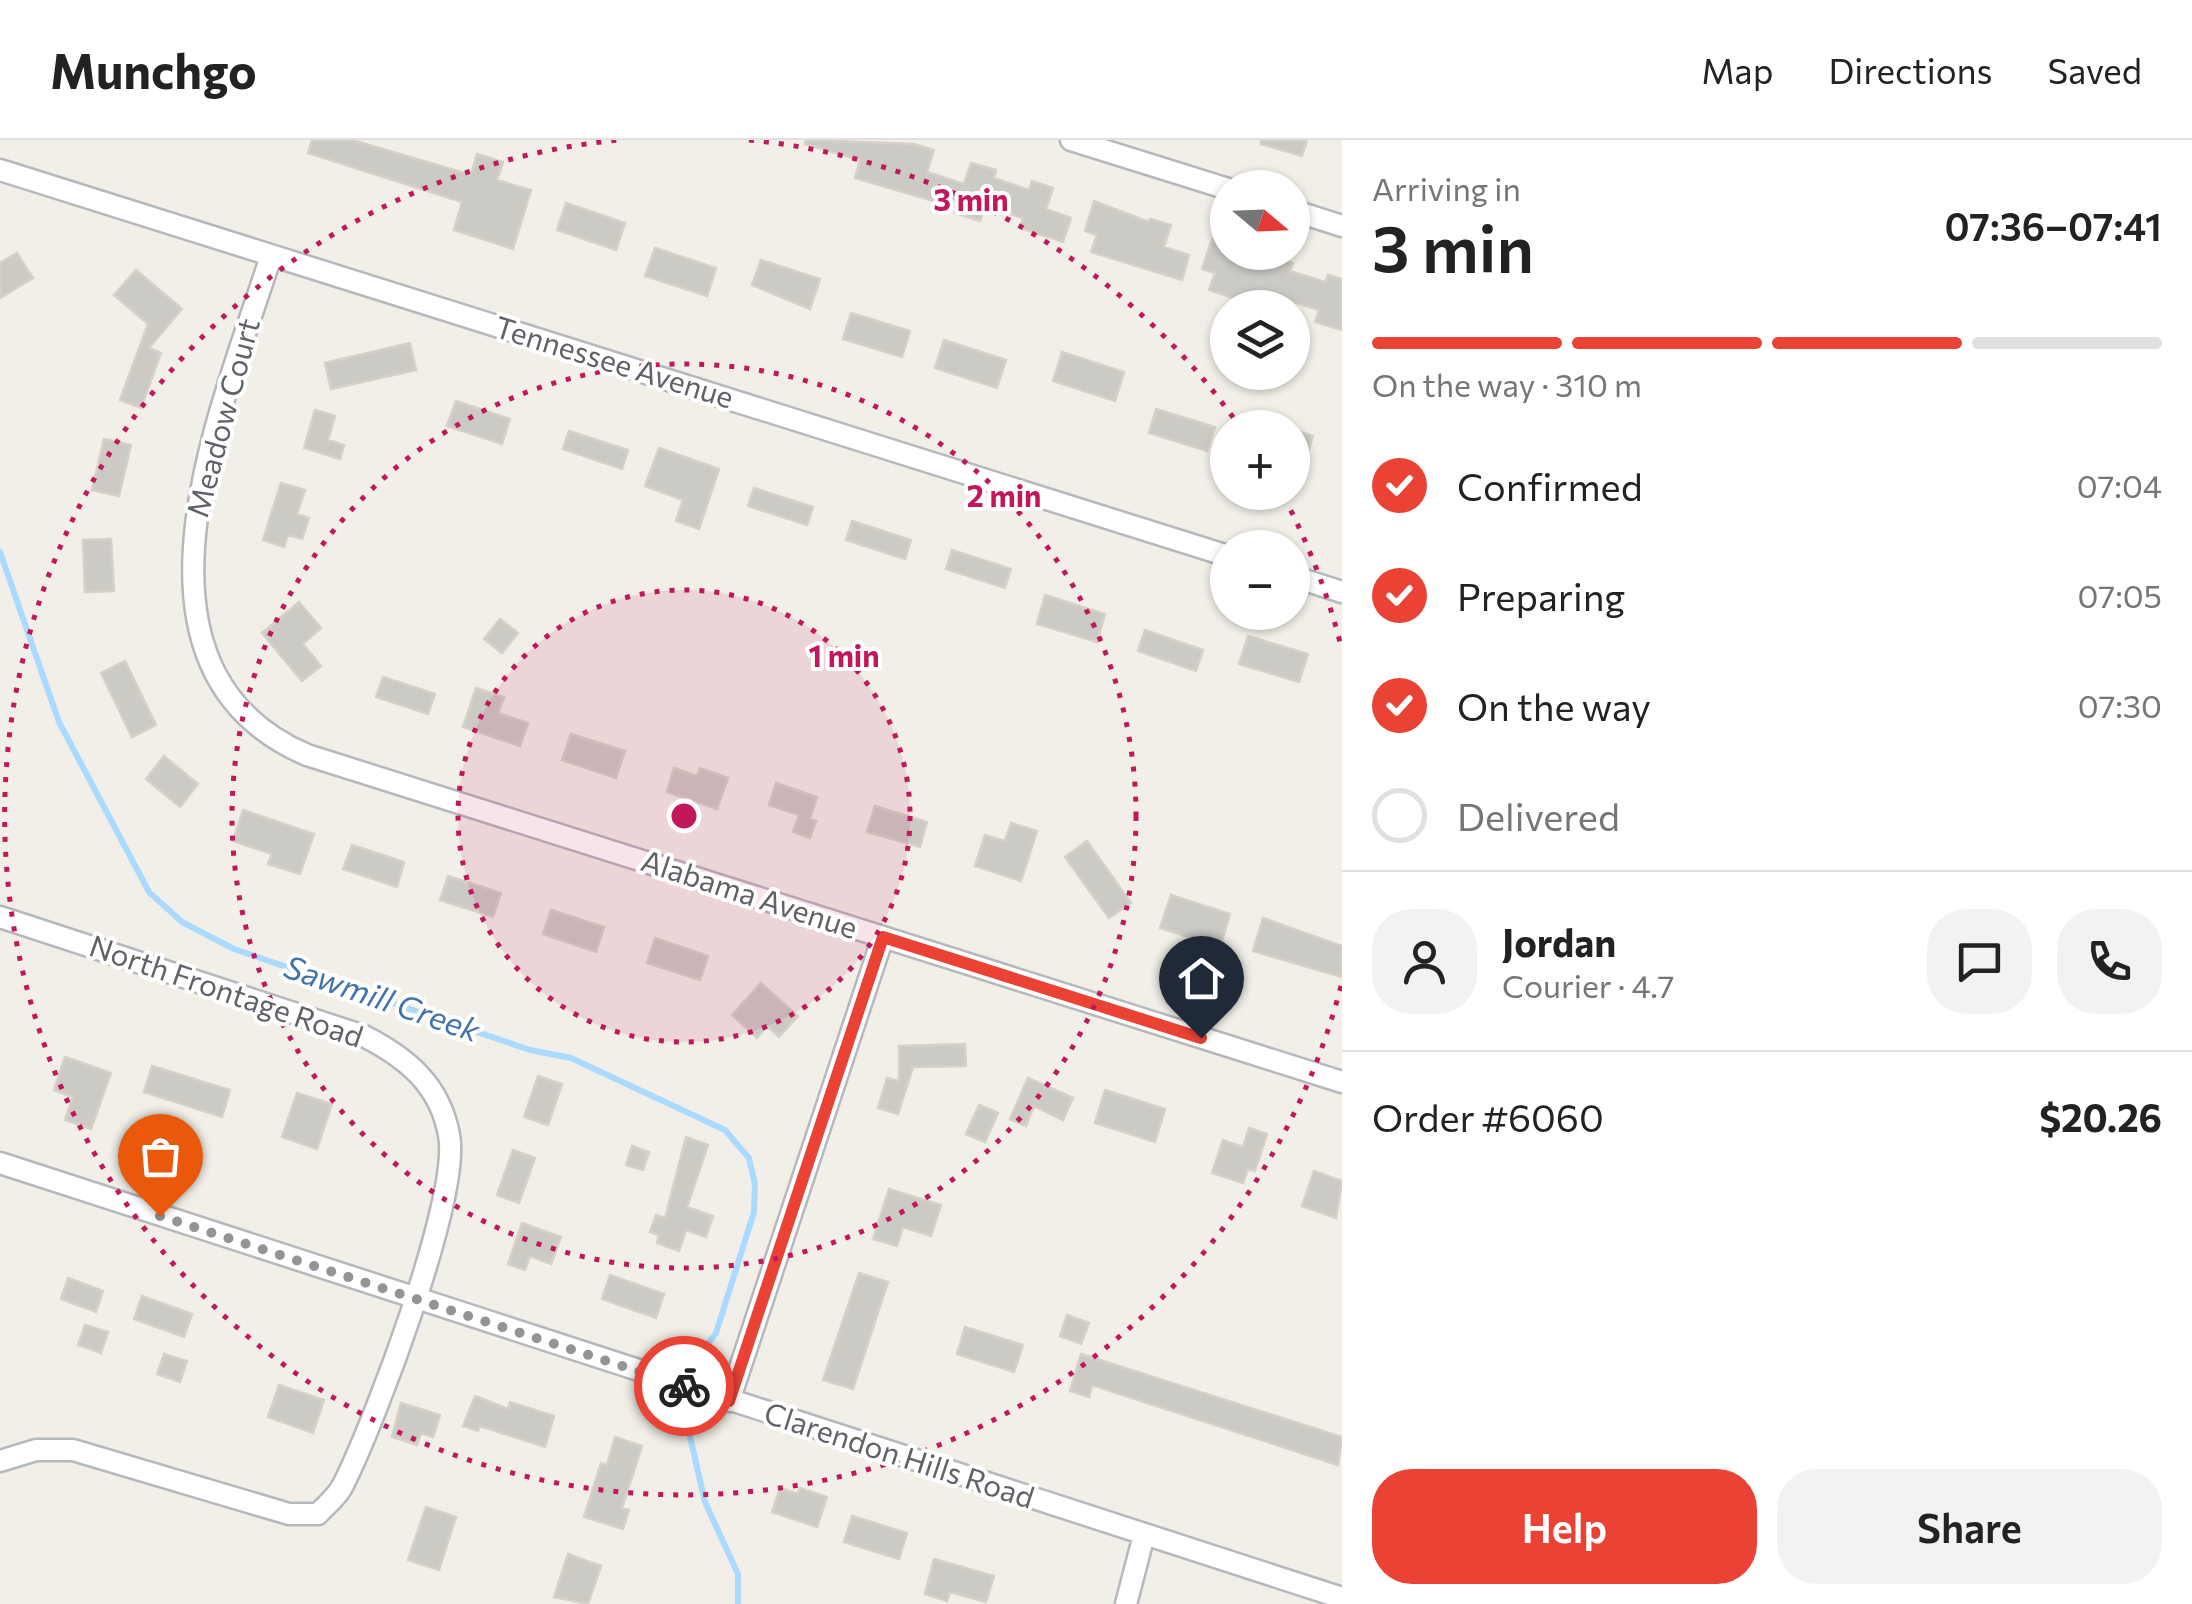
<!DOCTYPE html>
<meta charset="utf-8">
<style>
:root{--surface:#fff;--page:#f2f2f2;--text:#222;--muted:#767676;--line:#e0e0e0;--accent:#ea4335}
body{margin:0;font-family:Commissioner,sans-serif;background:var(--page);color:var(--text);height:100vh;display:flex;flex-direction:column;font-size:38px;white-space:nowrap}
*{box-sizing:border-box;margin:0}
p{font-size:32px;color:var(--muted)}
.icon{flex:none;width:55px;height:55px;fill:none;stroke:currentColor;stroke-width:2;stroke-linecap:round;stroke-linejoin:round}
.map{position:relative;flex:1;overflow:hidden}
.side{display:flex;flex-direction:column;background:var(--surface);width:850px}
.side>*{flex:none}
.needle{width:65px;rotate:109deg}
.tools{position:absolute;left:1210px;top:30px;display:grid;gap:20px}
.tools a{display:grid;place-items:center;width:100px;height:100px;border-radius:50%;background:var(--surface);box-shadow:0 2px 8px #0004;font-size:50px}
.pin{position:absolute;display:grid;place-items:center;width:85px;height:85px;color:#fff;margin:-102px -42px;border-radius:50% 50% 50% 0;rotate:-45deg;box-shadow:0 0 10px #0007}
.pin .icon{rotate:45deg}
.courier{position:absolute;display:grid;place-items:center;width:100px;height:100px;margin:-50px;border:8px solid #ea4335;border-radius:50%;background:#fff;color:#222;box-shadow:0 2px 12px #0007}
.headline em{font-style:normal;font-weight:600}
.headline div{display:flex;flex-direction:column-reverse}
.headline{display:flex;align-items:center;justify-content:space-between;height:170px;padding:0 30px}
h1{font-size:65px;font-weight:600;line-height:75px}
.bar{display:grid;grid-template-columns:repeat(4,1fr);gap:15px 10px;align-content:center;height:120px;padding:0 30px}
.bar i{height:12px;border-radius:8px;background:var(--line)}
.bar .on{background:var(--accent)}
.bar p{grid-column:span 4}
.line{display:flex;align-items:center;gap:25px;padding:0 30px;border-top:2px solid var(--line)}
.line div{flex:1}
.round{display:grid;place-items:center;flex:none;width:105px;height:105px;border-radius:40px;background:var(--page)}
ol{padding:0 30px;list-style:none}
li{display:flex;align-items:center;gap:30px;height:110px}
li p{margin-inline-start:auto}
li .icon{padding:10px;border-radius:50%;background:var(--accent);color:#fff;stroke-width:4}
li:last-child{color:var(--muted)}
li i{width:55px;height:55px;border:5px solid var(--line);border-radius:50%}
.primary-button{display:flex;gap:20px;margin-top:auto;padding:20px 30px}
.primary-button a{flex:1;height:115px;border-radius:40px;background:var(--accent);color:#fff;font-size:40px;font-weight:600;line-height:115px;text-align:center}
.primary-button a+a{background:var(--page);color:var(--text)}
header{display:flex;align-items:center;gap:60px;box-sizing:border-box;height:140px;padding:0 50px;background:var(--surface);border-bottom:2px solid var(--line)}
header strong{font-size:48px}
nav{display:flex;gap:55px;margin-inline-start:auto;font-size:35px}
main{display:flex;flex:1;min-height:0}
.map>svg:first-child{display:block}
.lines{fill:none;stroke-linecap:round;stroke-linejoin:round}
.stream{stroke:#aadaff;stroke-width:6}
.building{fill:#cccac5;stroke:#d6d1c6;stroke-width:2.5}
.minor-casing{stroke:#b5b8bc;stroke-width:25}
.minor{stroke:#fff;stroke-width:20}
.done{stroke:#929495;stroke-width:10;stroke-dasharray:0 18}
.route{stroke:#ea4335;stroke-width:12}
.ring{fill:none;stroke:#c2185b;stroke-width:5;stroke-dasharray:5 10}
.labels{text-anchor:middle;stroke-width:8;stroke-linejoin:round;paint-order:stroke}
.street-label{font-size:30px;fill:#5f6368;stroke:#fff}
.water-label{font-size:32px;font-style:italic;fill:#4174aa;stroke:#fff}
.centre{fill:#c2185b;stroke:#fff;stroke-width:5}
.ring-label{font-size:30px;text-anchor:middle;font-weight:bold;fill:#c2185b;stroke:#fff;stroke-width:8;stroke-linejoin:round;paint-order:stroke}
</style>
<header>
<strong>Munchgo</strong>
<nav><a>Map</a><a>Directions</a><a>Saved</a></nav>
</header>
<main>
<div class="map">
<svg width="1342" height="1464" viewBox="0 0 1342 1464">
<rect width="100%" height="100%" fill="#f1efe8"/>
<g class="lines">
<path class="stream" d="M0 412 59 582 149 752 182 782 234 809 530 910 571 918 725 990 749 1018 755 1044 754 1072 716 1193 689 1230
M681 1257 705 1362 738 1434V1464"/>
</g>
<path class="building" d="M312 0H352L471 35 477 14 503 22 497 40 531 50 513 109 454 90 462 62 308 13Z
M806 0 914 4 934 10 927 32 964 44 971 23 996 30 994 38 1029 50 1032 41 1053 48 1046 69 1071 78 1063 102 1020 88 1023 78 985 66 980 81 955 73 957 68 855 38 860 20 805 4Z
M1261 0H1307L1302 16 1261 4Z
M1094 61 1149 82 1150 79 1171 85 1164 107 1189 115 1182 140 1091 112 1097 95 1085 91Z
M566 63 625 83 616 110 557 90Z
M1212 99 1228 104V112L1266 120 1267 115 1293 123 1290 131 1325 142 1328 135 1342 139V190L1315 182 1319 170 1281 158 1278 168H1251L1252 164 1209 150 1215 133 1202 129Z
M655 108 716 128 707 156 645 136Z
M17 113 33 138 0 158V123Z
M761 120 820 139 810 169 752 145Z
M136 130 182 169 149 208 161 213 141 268 120 260 148 184 114 155Z
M851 173 910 191 902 217 843 199Z
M944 200 1006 220 997 248 935 228Z
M410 203 416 230 331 249 325 223Z
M1062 212 1124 232 1115 261 1053 241Z
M456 261 510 279 502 304 447 286Z
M1156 269 1215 287 1207 311 1149 293Z
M315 270 335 276 328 300 344 305 340 319 304 308Z
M1292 289 1313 296 1304 324 1292 321Z
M569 291 628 310 622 329 563 309Z
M104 299 131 305 119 356 92 350Z
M659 308 719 329 699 389 676 381 683 360 645 346Z
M281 343 305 350 297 374 309 378 302 399 288 395 284 407 263 400Z
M754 348 813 367 807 385 748 366Z
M852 381 911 400 905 419 846 400Z
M111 399 114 451 85 452 83 400Z
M952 410 1011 429 1005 448 946 429Z
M1045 455 1105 474 1097 502 1037 484Z
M299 462 321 488 303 504 321 526 302 541 262 493Z
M500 479 518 493 502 513 484 499Z
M1145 490 1203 510 1196 531 1138 511Z
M1248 496 1308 514 1299 542 1239 524Z
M125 521 156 585 132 597 101 533Z
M383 537 435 554 428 574 376 557Z
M476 548 504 557 498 573 528 583 520 606 463 587Z
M571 594 625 611 616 638 562 620Z
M164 616 198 644 180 667 146 639Z
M674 628 697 636 700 628 728 638 717 669 667 652Z
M776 643 817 657 810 679 816 681 810 698 793 692 799 675 769 665Z
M875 666 927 682 920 707 867 692Z
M243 670 314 694 300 734 268 724 272 714 233 701Z
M1011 683 1037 691 1021 741 975 726 985 695 1005 701Z
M1087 701 1131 763 1109 778 1065 717Z
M352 705 404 722 397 747 343 729Z
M448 736 501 753 493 777 440 760Z
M1171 755 1230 774 1220 807 1160 788Z
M551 770 604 787 596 812 543 794Z
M1263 778 1342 806V837L1253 811Z
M655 798 708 816 700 840 647 823Z
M761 843 798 876 779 897 767 886 757 898 732 875Z
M965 904 966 926 913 927 898 974 878 968 887 938 899 941V906Z
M65 917 111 933 91 989 65 980 73 957 54 950Z
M152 926 230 950 222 977 144 952Z
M538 936 562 944 548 985 524 977Z
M1028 938 1073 958 1063 980 1034 966 1026 986 1010 979Z
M1105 950 1165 969 1155 1002 1095 983Z
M297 953 332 964 317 1009 282 997Z
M979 965 998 973 985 1002 966 994Z
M1249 988 1267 994 1255 1031 1248 1029 1243 1043 1212 1033 1223 1000 1243 1007Z
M686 997 708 1005 687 1067 713 1076 706 1097 686 1090 679 1111 657 1103 659 1095 650 1092 656 1075 665 1078Z
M632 1006 649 1012 643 1030 626 1025Z
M513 1010 535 1018 519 1063 497 1055Z
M1314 1031 1342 1041 1336 1078 1302 1066Z
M889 1049 941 1065 931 1096 903 1087 897 1106 873 1099Z
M522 1083 561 1097 551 1124 530 1116 525 1130 508 1124Z
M859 1133 888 1142 853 1249 823 1240Z
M610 1135 664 1154 656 1178 602 1159Z
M68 1138 103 1151 96 1172 61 1159Z
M142 1156 192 1174 184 1197 134 1179Z
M1067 1175 1089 1183 1081 1204 1060 1196Z
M85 1185 108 1192 101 1213 78 1205Z
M965 1187 1023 1205 1014 1232 957 1214Z
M164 1214 187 1221 180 1242 157 1234Z
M1081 1214 1342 1297 1338 1325 1092 1245 1089 1257 1070 1251Z
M279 1245 324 1260 313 1293 268 1277Z
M475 1256 508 1269 510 1262 554 1276 545 1307 480 1286 478 1291 463 1286Z
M401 1263 440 1275 433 1297 421 1293 417 1305 392 1297Z
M615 1297 642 1306 622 1368 629 1370 623 1389 584 1377 601 1323 607 1325Z
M780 1348 798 1354 800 1348 827 1357 817 1387 772 1372Z
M426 1367 456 1377 439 1430 408 1420Z
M852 1376 907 1393 899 1419 844 1402Z
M568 1414 601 1426 588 1464 554 1457Z
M934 1419 994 1436 986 1462 950 1452 947 1461 925 1454Z"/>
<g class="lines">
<g class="minor-casing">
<path id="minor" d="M1071 0 1228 49
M0 30 1228 416
M1292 70 1342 86
M271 116C224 264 105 528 307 615L1342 942
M1292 436 1342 452
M0 777 364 896C407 918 440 945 449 995 461 1056 374 1284 343 1345 338 1356 326 1365 318 1374H289L73 1310H36L0 1321
M0 1023 1342 1458
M729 1261 883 797
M1126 1464 1144 1395"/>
</g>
<use href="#minor" class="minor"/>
</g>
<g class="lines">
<path class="done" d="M160 1076 684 1246"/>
<path class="route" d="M684 1246 729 1261 883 797 1201 898"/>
</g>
<circle cx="684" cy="676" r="226" fill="#c2185b" fill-opacity=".12"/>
<g class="ring">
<circle cx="684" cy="676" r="226"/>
<circle cx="684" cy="676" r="452"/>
<path d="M1341 846A679 679 0 1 1 619 0M749 0A679 679 0 0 1 1240 287M1284 357A679 679 0 0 1 1341 506"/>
</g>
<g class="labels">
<g class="street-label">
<text transform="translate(614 223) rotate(17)" y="10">Tennessee Avenue</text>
<text transform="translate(224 278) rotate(-75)" y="10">Meadow Court</text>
<text transform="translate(749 755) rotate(18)" y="10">Alabama Avenue</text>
<text transform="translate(226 852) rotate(19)" y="10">North Frontage Road</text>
<text transform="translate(899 1316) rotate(18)" y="10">Clarendon Hills Road</text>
</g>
<g class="water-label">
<text transform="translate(382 859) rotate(19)" y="11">Sawmill Creek</text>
</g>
</g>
<circle cx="684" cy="676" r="15" class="centre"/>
<g class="ring-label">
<text x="971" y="71">3 min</text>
<text x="1004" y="367">2 min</text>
<text x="844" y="527">1 min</text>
</g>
</svg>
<div class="tools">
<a><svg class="needle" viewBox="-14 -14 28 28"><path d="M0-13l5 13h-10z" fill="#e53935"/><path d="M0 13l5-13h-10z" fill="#767676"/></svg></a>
<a><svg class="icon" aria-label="layers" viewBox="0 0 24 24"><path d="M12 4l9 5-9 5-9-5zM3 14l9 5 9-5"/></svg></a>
<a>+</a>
<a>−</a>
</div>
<div class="pin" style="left:160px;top:1076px;background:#ea580c"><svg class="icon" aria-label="bag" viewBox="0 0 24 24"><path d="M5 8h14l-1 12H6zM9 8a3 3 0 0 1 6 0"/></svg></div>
<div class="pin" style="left:1201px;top:898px;background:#1f2937"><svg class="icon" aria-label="home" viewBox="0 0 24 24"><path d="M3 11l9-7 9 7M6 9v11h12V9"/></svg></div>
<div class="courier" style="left:684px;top:1246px"><svg class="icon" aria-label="bike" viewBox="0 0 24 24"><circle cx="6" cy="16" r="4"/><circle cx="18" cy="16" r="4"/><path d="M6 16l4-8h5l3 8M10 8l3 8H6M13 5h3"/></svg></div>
</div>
<section class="side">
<div class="headline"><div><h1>3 min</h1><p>Arriving in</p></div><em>07:36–07:41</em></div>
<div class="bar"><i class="on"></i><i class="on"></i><i class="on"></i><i></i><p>On the way · 310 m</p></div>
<ol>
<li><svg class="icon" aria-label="check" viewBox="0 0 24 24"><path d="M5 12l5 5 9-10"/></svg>Confirmed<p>07:04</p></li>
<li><svg class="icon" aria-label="check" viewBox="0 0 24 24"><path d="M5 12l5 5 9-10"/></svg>Preparing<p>07:05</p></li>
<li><svg class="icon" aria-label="check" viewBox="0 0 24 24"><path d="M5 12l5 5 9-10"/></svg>On the way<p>07:30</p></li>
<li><i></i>Delivered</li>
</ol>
<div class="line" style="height:180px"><a class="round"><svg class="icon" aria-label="person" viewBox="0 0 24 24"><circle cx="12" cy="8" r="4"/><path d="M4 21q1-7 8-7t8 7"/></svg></a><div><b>Jordan</b><p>Courier · 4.7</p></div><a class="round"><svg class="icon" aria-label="chat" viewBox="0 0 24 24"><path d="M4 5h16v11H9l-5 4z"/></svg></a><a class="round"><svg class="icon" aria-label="phone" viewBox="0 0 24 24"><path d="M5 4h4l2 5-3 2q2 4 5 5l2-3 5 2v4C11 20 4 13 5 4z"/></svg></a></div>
<div class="line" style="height:130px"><div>Order #6060</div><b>$20.26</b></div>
<div class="primary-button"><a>Help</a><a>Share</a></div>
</section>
</main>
